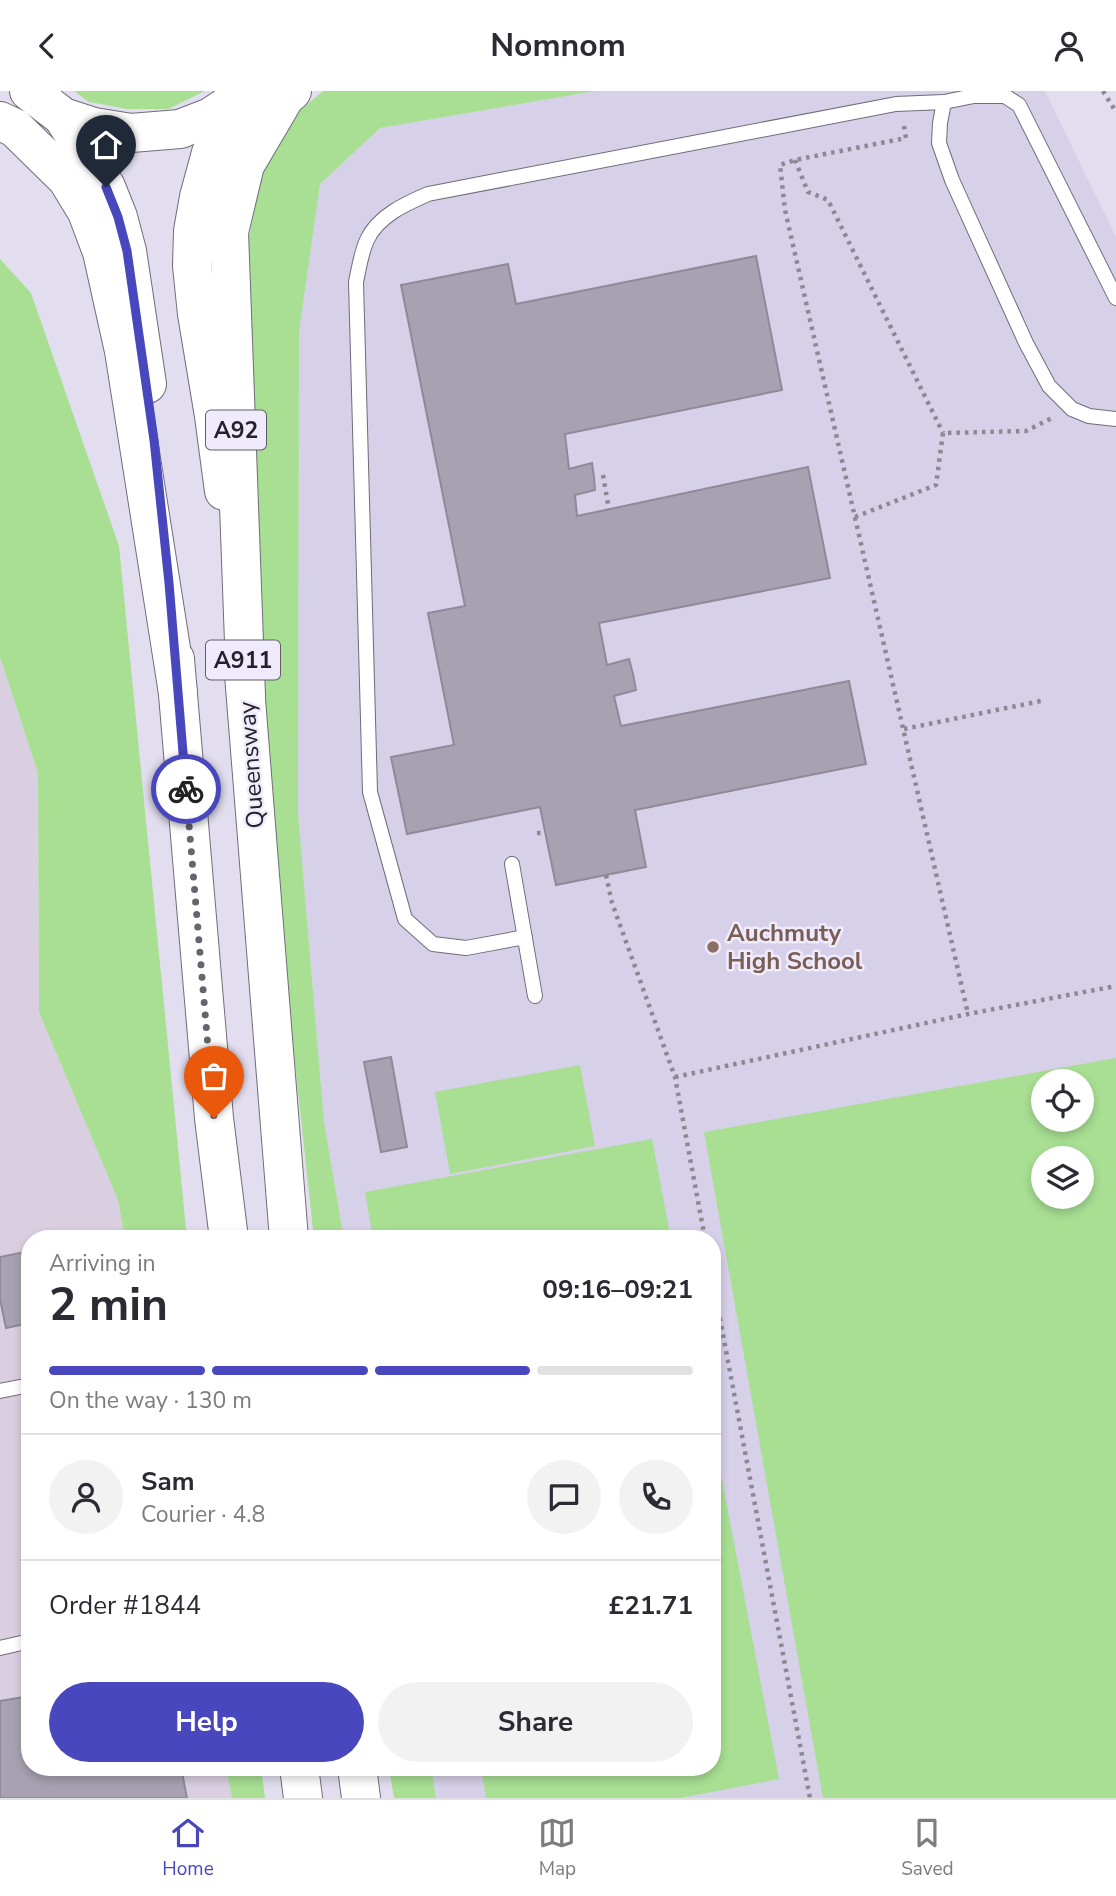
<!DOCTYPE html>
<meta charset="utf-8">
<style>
:root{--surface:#fff;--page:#f2f2f3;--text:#2b2b33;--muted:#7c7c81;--line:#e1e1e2;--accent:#4847bd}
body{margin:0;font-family:"Nunito Sans",sans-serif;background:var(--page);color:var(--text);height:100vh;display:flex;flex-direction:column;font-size:26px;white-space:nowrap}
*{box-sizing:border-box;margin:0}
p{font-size:23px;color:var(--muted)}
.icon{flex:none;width:38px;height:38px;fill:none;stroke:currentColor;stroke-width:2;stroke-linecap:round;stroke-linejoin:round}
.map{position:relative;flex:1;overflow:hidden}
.sheet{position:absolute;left:21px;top:1139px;width:700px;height:546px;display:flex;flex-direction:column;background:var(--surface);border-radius:28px;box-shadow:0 4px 10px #0003}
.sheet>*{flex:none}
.tools{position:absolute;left:1031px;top:978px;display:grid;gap:14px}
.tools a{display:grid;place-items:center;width:63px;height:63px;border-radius:50%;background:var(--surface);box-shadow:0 4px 10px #0003;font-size:35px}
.pin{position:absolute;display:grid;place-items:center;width:60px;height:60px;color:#fff;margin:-72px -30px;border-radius:50% 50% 50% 0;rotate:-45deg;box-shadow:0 0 7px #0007}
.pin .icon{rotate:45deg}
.courier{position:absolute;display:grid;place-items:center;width:70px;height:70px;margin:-35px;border:5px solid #4847bd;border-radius:50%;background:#fff;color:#222;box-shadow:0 2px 9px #0007}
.summary em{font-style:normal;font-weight:700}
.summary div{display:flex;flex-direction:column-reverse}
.summary{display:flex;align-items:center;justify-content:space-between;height:119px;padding:0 28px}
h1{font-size:46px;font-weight:700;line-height:52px}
.bar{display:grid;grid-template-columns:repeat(4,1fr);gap:10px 7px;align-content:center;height:84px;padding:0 28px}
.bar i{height:9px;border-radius:5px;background:var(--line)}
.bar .active{background:var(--accent)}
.bar p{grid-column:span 4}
.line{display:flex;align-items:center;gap:18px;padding:0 28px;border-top:2px solid var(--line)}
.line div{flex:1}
.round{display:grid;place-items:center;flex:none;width:74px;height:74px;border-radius:37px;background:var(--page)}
.cta{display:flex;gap:14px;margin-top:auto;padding:14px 28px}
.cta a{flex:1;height:80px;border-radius:42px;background:var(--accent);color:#fff;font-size:28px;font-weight:700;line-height:80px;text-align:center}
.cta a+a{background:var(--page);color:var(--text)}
header{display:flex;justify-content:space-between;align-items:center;height:91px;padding:0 28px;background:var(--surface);font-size:32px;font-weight:700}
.tabs{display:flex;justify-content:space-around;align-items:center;height:98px;border-top:2px solid var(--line);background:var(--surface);font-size:19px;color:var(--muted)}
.tabs a{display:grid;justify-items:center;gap:4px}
.tabs .active{color:var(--accent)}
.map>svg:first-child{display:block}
.built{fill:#d6d0e8;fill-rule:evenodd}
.industrial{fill:#dacee1}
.green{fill:#a8df93;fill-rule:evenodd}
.building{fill:#a7a1b1;stroke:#8f8a99;stroke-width:2}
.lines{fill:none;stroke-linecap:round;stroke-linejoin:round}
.lane-casing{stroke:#706c7a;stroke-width:16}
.primary-casing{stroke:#706c7a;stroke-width:40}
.highway-casing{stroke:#706c7a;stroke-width:40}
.path{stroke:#8c8995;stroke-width:4.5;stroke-dasharray:3.5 5;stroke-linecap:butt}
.lane{stroke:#fff;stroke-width:14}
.primary{stroke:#fff;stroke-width:38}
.highway{stroke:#fff;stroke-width:38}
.done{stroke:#66646e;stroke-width:7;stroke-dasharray:0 12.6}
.route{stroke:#4847bd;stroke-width:9}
.education-dot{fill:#8d6e63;stroke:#f0ebfc;stroke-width:2.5}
.labels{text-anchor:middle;stroke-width:5;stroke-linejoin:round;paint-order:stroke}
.shield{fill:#f0ebfc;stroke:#615e68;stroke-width:2}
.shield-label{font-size:23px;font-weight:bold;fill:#242228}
.street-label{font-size:24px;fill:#242228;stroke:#f0ebfc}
.education-label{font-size:24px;font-weight:bold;fill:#785e54;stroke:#f0ebfc;text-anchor:start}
</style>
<header><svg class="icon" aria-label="back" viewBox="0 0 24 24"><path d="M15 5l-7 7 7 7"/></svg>Nomnom<svg class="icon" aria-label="person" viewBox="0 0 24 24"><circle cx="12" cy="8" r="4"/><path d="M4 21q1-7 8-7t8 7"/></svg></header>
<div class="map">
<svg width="1116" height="1707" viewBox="0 0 1116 1707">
<rect width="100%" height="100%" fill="#e2deef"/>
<path class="built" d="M595 0H1045L1116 146V1707H436L431 1677 712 1676V1148H344L324 1031 298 722 299 240 320 93 380 37ZM1043 990H1082V1029H1043ZM1043 1068H1082V1106H1043Z"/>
<path class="industrial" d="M0 566 38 682 39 921 118 1109 125 1148H30V1676L226 1677 232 1707H0Z"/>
<path class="green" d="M74 0H205L168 18H127L89 11Z
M323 0H595L380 37 320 93 299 241 298 722 324 1031 344 1148H314L275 788 243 184 260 83 297 22Z
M0 168 31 202 119 455 187 1148H125L118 1109 39 921 38 682 0 566Z
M1116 967V1707H823L704 1041ZM1043 990H1082V1029H1043ZM1043 1068H1082V1106H1043Z
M580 974 595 1055 450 1083 435 1001Z
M652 1048 671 1148H373L365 1101Z
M712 1336 779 1688 680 1707H486L481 1677 712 1676Z
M226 1677H261L265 1707H232Z
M389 1677H431L436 1707H394Z"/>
<path class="building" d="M756 165 782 299 565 343 569 378 592 372 594 386 595 399 575 404 577 425 808 376 830 487 599 532 607 574 629 568 633 583 636 599 614 605 621 635 849 590 866 673 635 719 646 776 556 794 540 716 407 743 391 666 454 654 428 522 465 515 401 194 508 173 516 213Z
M391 966 407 1056 381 1061 364 971Z
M30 1160V1232L6 1237 0 1208V1166Z
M30 1605V1676H181L187 1707H0V1610Z"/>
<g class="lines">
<g class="lane-casing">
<path id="lane" d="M944 11 940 32 939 52 952 89 1026 252 1049 295 1072 318 1089 325 1116 328
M512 773 535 905
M525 846 466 857 433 853 405 828 370 701 356 191C359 177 361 162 367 149 378 125 405 113 428 103L896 13 944 11 974 5H1005L1019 14 1116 207
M0 1300 30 1294
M0 1557 30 1550"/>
</g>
<g class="primary-casing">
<path id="primary" d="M63 26 106 96 118 126 127 160 147 293
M224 400 214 325 197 223 192 175 193 140 199 106 211 62 246 4
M175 568 214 1027 229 1148
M243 571 289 1148
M299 1676 303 1707
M357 1676 361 1707"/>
</g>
<g class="highway-casing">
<path id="highway" d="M29 0 63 26 94 36 131 42 180 38 211 26 249 0
M0 30 15 37 67 88 87 121 102 161 124 260 178 602
M246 606 229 141 245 74 285 6 292 0"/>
</g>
<path class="path" d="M1103 0 1116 21
M904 35 906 47 795 69 780 74 785 119 968 923
M795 69 808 101 828 109 943 342
M603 384 609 419
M855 426 936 394 943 342 1026 340 1052 327
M904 638 1041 610
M537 742H545
M606 784 612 812 675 986 705 1148
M675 986 968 923 1116 895
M712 1185 810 1707"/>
<use href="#lane" class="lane"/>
<use href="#primary" class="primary"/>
<use href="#highway" class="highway"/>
</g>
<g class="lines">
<path class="done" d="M186 698 214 1027"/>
<path class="route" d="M106 96 118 126 127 160 154 349 169 492 186 698"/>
</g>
<circle class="education-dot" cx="713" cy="856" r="7"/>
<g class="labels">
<g class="shield">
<rect x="206" y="319.5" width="60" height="39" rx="5"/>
<rect x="206" y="549.5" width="74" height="39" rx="5"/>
</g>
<g class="shield-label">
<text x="236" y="347">A92</text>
<text x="243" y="577">A911</text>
</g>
<g class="street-label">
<text transform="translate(251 674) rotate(-94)" y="8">Queensway</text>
</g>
<g class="education-label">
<text x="727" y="850">Auchmuty<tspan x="727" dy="28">High School</tspan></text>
</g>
</g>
</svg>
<div class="tools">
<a><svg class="icon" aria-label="locate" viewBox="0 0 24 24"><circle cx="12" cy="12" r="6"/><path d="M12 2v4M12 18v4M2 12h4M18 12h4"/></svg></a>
<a><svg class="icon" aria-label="layers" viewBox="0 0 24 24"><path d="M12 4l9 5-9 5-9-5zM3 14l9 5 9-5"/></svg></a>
</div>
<div class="pin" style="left:214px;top:1027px;background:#ea580c"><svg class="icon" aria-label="bag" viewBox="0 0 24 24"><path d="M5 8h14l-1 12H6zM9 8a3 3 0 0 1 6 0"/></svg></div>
<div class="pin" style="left:106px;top:96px;background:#1f2937"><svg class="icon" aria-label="home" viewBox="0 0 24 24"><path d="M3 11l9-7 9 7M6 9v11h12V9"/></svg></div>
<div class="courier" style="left:186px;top:698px"><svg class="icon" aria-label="bike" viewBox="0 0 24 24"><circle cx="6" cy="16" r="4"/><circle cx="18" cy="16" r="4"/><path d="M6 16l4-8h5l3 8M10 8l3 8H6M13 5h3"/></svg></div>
<section class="sheet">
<div class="summary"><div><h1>2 min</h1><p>Arriving in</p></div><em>09:16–09:21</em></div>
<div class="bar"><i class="active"></i><i class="active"></i><i class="active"></i><i></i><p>On the way · 130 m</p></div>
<div class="line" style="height:126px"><a class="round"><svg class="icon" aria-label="person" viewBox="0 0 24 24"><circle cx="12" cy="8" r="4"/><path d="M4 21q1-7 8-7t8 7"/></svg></a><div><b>Sam</b><p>Courier · 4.8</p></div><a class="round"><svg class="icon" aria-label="chat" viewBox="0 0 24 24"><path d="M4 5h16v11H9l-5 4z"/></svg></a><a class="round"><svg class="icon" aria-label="phone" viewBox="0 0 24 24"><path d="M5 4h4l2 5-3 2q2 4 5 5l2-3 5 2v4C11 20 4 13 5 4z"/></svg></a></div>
<div class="line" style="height:91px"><div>Order #1844</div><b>£21.71</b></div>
<div class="cta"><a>Help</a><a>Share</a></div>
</section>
</div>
<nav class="tabs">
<a class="active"><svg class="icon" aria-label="home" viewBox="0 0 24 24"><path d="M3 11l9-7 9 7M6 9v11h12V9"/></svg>Home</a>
<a><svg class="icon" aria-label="map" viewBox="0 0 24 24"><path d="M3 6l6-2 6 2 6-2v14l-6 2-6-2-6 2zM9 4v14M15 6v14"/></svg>Map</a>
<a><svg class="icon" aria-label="saved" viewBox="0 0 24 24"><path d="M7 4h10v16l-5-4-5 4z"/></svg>Saved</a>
</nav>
